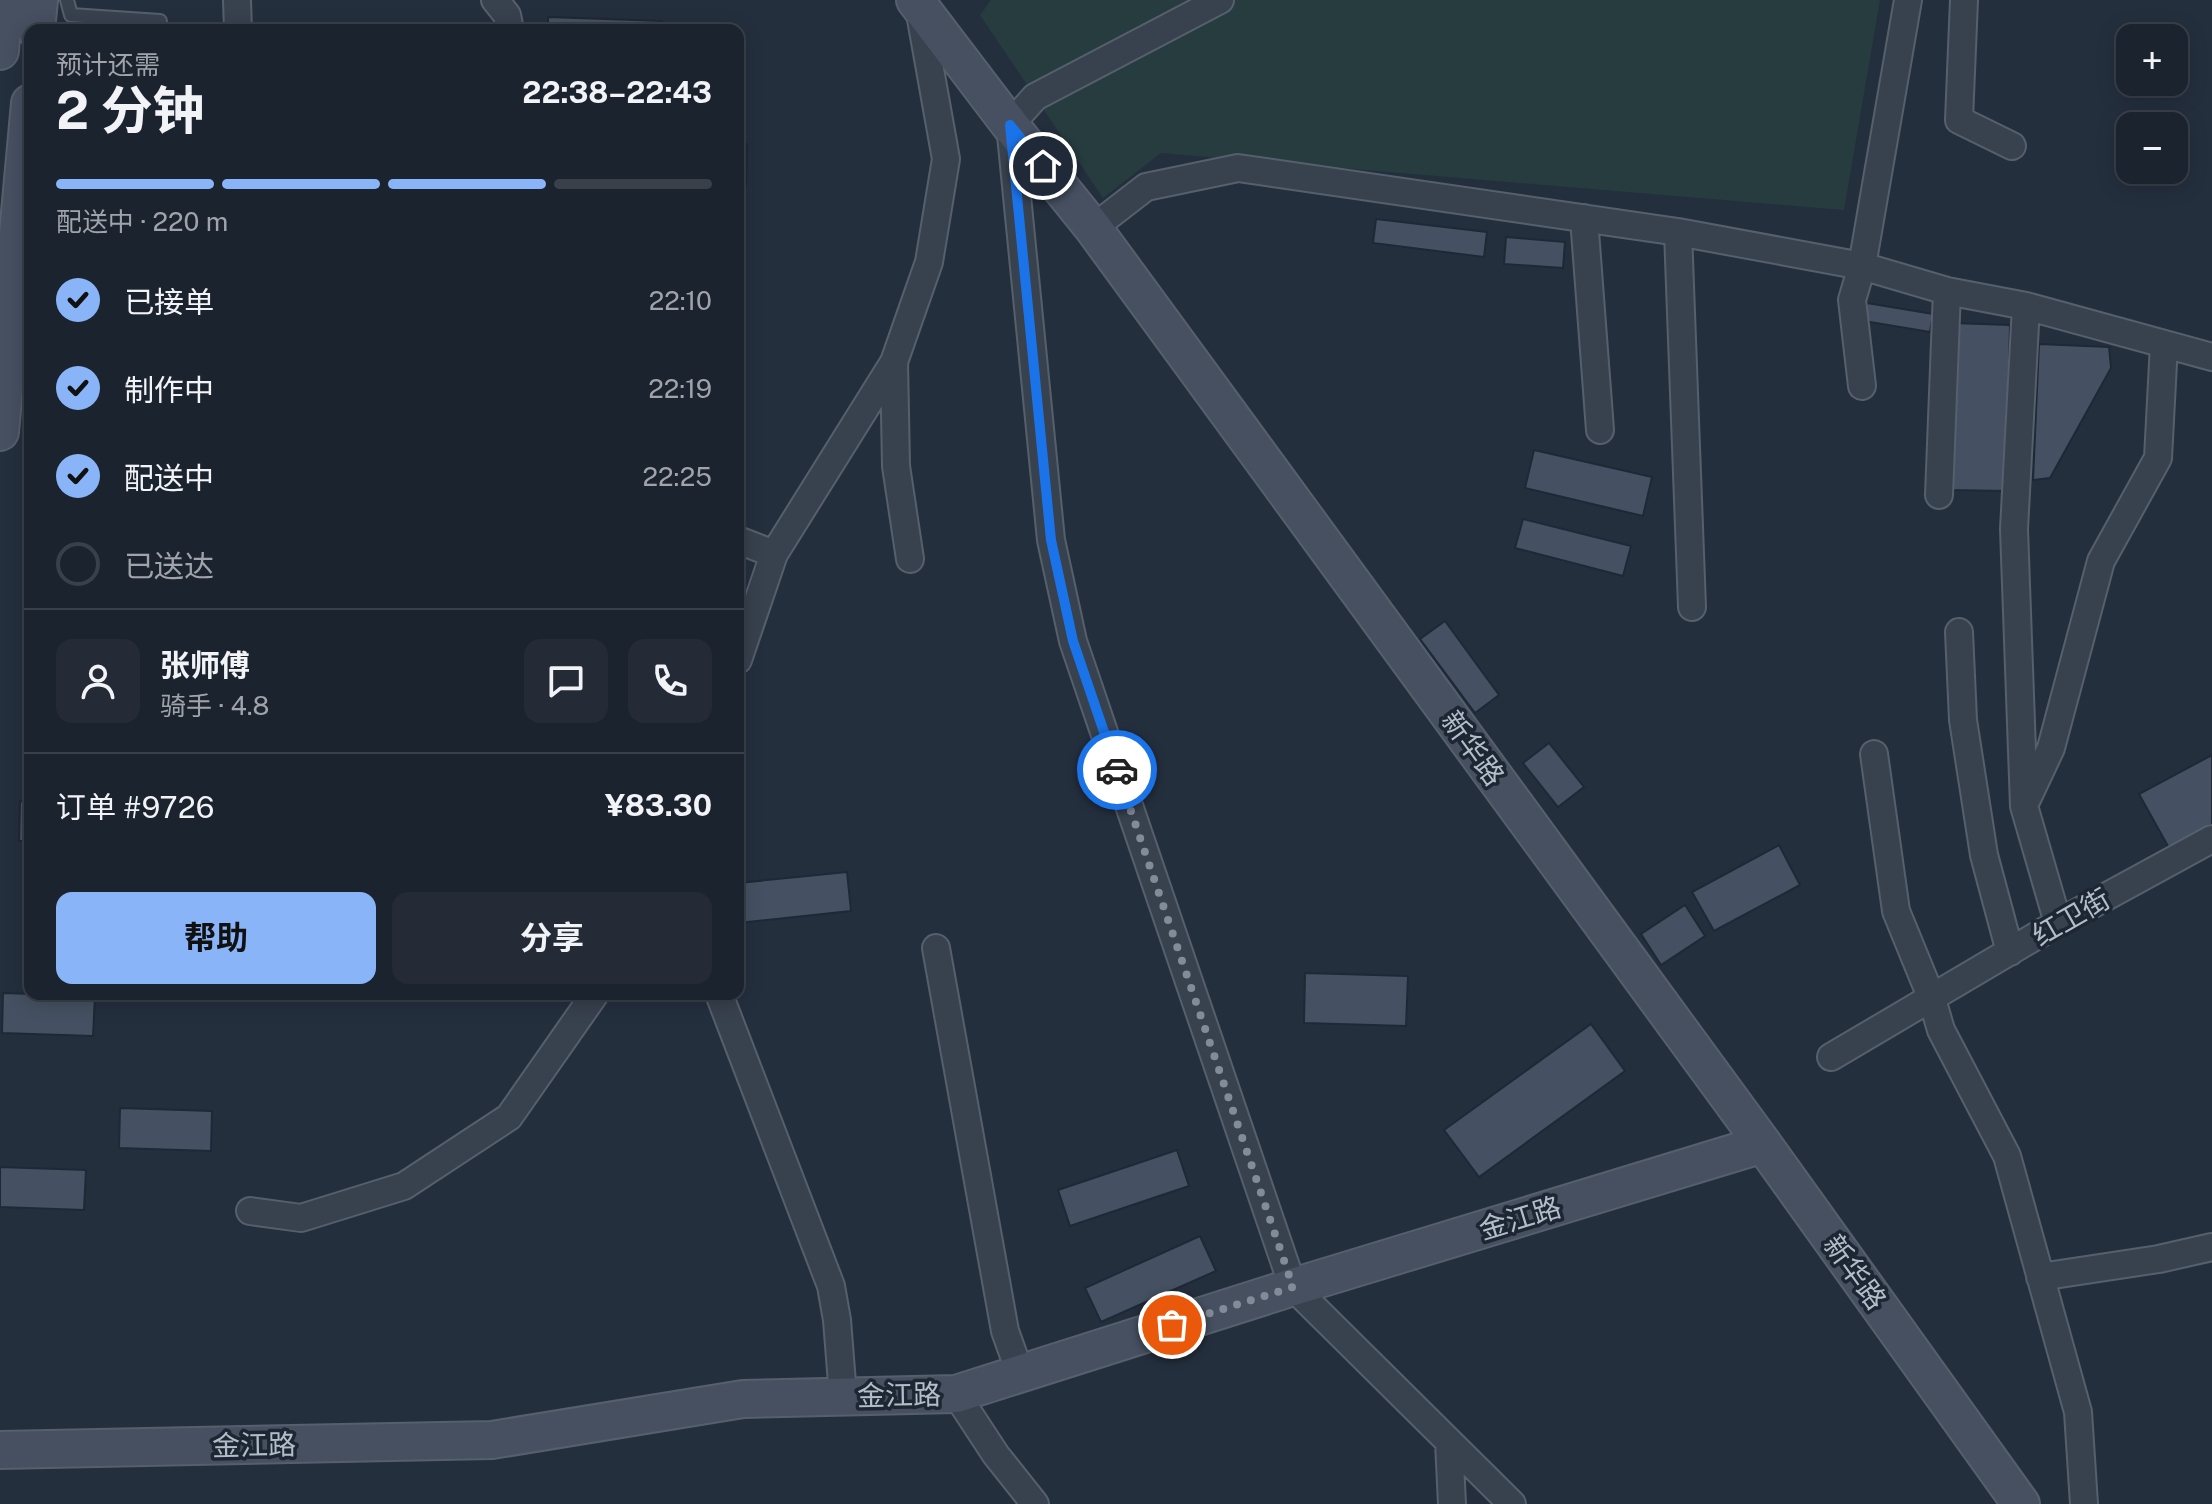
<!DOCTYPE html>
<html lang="zh">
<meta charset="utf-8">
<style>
:root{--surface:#1b232e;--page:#242b36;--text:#f1f3f6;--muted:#a0a4aa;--line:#39404a;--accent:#8ab4f8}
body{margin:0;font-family:"Public Sans","Noto Sans SC",sans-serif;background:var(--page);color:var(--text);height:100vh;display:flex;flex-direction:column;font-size:30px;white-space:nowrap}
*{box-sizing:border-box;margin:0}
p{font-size:26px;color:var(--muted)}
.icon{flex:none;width:44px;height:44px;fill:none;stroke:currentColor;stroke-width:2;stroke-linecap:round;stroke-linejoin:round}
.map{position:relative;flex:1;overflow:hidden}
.side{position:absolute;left:24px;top:24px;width:720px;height:976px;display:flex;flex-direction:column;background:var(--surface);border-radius:16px;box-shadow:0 4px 20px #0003,0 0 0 2px var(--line)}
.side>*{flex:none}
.tools{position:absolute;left:2116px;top:24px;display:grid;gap:16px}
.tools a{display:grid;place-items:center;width:72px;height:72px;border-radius:16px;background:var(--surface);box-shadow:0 4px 20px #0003,0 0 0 2px var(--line);font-size:40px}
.pin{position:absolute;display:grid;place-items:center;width:68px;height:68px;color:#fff;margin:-34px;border:4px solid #fff;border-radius:50%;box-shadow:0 2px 8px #0007}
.courier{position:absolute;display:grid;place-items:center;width:80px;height:80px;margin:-40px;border:6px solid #1a73e8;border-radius:50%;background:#fff;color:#222;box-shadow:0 2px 10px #0007}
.headline em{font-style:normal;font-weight:700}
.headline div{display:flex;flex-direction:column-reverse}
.headline{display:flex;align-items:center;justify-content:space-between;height:136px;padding:0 32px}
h1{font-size:52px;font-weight:700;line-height:60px}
.bar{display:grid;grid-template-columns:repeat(4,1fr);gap:12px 8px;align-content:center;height:96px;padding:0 32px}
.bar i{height:10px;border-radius:6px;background:var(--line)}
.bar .on{background:var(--accent)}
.bar p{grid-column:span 4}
.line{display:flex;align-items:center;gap:20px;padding:0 32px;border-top:2px solid var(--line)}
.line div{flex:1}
.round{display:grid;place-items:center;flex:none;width:84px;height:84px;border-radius:16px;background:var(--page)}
ol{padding:0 32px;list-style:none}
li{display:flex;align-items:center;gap:24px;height:88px}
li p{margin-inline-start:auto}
li .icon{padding:8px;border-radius:50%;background:var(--accent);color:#111;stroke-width:4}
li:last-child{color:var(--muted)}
li i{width:44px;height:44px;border:4px solid var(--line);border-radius:50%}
.cta{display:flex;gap:16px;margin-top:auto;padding:16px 32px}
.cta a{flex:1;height:92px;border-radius:16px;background:var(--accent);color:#111;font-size:32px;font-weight:700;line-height:92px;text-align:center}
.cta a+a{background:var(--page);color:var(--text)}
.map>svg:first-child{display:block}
.green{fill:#263c3f}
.building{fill:#455162;stroke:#1f2835;stroke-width:2}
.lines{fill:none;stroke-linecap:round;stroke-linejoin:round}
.lane-casing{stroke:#565f6c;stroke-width:16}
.street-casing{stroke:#565f6c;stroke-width:30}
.secondary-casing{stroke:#565f6c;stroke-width:40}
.lane{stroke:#38414e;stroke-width:12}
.street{stroke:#38414e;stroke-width:26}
.secondary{stroke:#465061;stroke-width:36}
.done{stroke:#828b98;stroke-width:8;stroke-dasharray:0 14.4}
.route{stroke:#1a73e8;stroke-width:10}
.labels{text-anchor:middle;stroke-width:7;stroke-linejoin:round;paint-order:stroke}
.street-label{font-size:28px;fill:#b4bcc9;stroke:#1d2633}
</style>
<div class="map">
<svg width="2212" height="1504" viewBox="0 0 2212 1504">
<rect width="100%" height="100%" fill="#242f3e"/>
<path class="green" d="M991 0H1880L1844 210 1161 153 1103 198 980 15Z"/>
<path class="building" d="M548 17 662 21V30H548Z
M738 144H747L746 185 738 184Z
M1376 219 1487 232 1484 257 1373 243Z
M1506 237 1565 242 1563 268 1504 264Z
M1867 303 1933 314 1930 332 1864 321Z
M1952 323 2010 325 2006 491 1948 490Z
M2039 344 2109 347 2111 368 2050 478 2033 480Z
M1534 450 1652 477 1643 516 1525 488Z
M1523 519 1631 546 1623 576 1515 548Z
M1445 621 1499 695 1475 713 1420 639Z
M1549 743 1584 787 1558 807 1523 763Z
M2212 755V824L2169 848 2139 794Z
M20 801 30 802V841H19Z
M1779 845 1800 885 1714 931 1692 892Z
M847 872 851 911 738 923V883Z
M1685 905 1705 936 1661 965 1641 934Z
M1305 973 1408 976 1406 1026 1304 1023Z
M3 993 95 996 93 1036 2 1033Z
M1591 1024 1625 1071 1479 1177 1444 1130Z
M120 1108 212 1111 211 1151 119 1148Z
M1177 1150 1189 1186 1070 1226 1058 1190Z
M0 1167 86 1170 84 1210 0 1207Z
M1200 1236 1216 1271 1101 1322 1085 1288Z"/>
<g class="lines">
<g class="lane-casing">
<path id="lane" d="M67 0 71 15 160 21"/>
</g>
<g class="street-casing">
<path id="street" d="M237 0 238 30
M495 0 507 15 510 30
M1220 0 1035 97 1010 125 1051 540 1073 641 1293 1287 1512 1504
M1964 0 1959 120 2012 146
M1584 218 1600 430
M1093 228 1146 187 1238 168 1678 232 1862 266 1947 291 2026 306 2212 357
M1678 232 1692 607
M2026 306 2014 529 2024 806 2058 923
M894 362 896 466 910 559
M1862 386 1852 300 1862 266 1908 0
M1939 495 1947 291
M738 540 774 554
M1959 632 1963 720 1984 855 2010 952
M738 660 774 554 894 362 929 262 946 159 919 8
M1874 754 1896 911 1932 999 1941 1030 2007 1156 2078 1412 2084 1504
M2027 799 2051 748 2101 561 2158 458 2164 344
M936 948 1005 1331 1020 1373
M719 994 831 1286 837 1320 843 1396
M1831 1057 2058 923 2212 839
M250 1211 301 1218 404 1186 509 1117 595 994
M2040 1277 2159 1259 2212 1247
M956 1394 996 1455 1035 1504
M1449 1442 1452 1504"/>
</g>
<g class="secondary-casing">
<path id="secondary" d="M915 0 1010 125 1093 228 1763 1144 2021 1504
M36 30 39 0
M0 51 4 0
M0 432 30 103
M0 1450 492 1440 743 1399 956 1394 1293 1287 1763 1144"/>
</g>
<use href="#lane" class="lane"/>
<use href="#street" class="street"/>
<use href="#secondary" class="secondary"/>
</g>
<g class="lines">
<path class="done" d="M1117 770 1293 1287 1172 1325"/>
<path class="route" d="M1043 166 1010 125 1051 540 1073 641 1117 770"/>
</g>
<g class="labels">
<g class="street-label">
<text transform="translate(1473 748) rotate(54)" y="10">新华路</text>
<text transform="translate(2071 917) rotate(-30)" y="10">红卫街</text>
<text transform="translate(1520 1218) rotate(-17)" y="10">金江路</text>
<text transform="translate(1855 1272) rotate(54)" y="10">新华路</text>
<text transform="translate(899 1395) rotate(-1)" y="10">金江路</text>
<text transform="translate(254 1445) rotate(-1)" y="10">金江路</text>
</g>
</g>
</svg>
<div class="tools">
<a>+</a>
<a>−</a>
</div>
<div class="pin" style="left:1172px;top:1325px;background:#ea580c"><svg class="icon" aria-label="bag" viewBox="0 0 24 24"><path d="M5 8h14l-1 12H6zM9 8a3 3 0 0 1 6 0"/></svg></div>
<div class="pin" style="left:1043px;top:166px;background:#1f2937"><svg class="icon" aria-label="home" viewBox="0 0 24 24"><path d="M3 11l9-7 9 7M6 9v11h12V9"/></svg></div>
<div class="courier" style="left:1117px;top:770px"><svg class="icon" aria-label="car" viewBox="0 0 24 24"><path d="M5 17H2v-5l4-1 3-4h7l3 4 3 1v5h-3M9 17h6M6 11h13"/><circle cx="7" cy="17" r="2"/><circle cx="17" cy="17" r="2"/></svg></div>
<section class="side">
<div class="headline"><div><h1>2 分钟</h1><p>预计还需</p></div><em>22:38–22:43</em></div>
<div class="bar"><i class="on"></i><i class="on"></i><i class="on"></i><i></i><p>配送中 · 220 m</p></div>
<ol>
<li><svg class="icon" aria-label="check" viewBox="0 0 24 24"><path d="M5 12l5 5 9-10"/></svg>已接单<p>22:10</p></li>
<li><svg class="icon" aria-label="check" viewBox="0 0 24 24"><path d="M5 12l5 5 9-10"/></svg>制作中<p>22:19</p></li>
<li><svg class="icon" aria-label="check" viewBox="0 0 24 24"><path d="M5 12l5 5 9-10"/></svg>配送中<p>22:25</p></li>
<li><i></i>已送达</li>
</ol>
<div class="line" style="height:144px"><a class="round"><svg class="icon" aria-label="person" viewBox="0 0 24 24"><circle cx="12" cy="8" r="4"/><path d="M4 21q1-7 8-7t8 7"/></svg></a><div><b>张师傅</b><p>骑手 · 4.8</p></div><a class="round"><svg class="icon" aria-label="chat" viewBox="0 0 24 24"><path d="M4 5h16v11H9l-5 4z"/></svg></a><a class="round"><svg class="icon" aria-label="phone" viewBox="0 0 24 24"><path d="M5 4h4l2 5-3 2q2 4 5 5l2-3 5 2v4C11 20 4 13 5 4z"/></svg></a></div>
<div class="line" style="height:104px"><div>订单 #9726</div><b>¥83.30</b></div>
<div class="cta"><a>帮助</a><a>分享</a></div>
</section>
</div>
